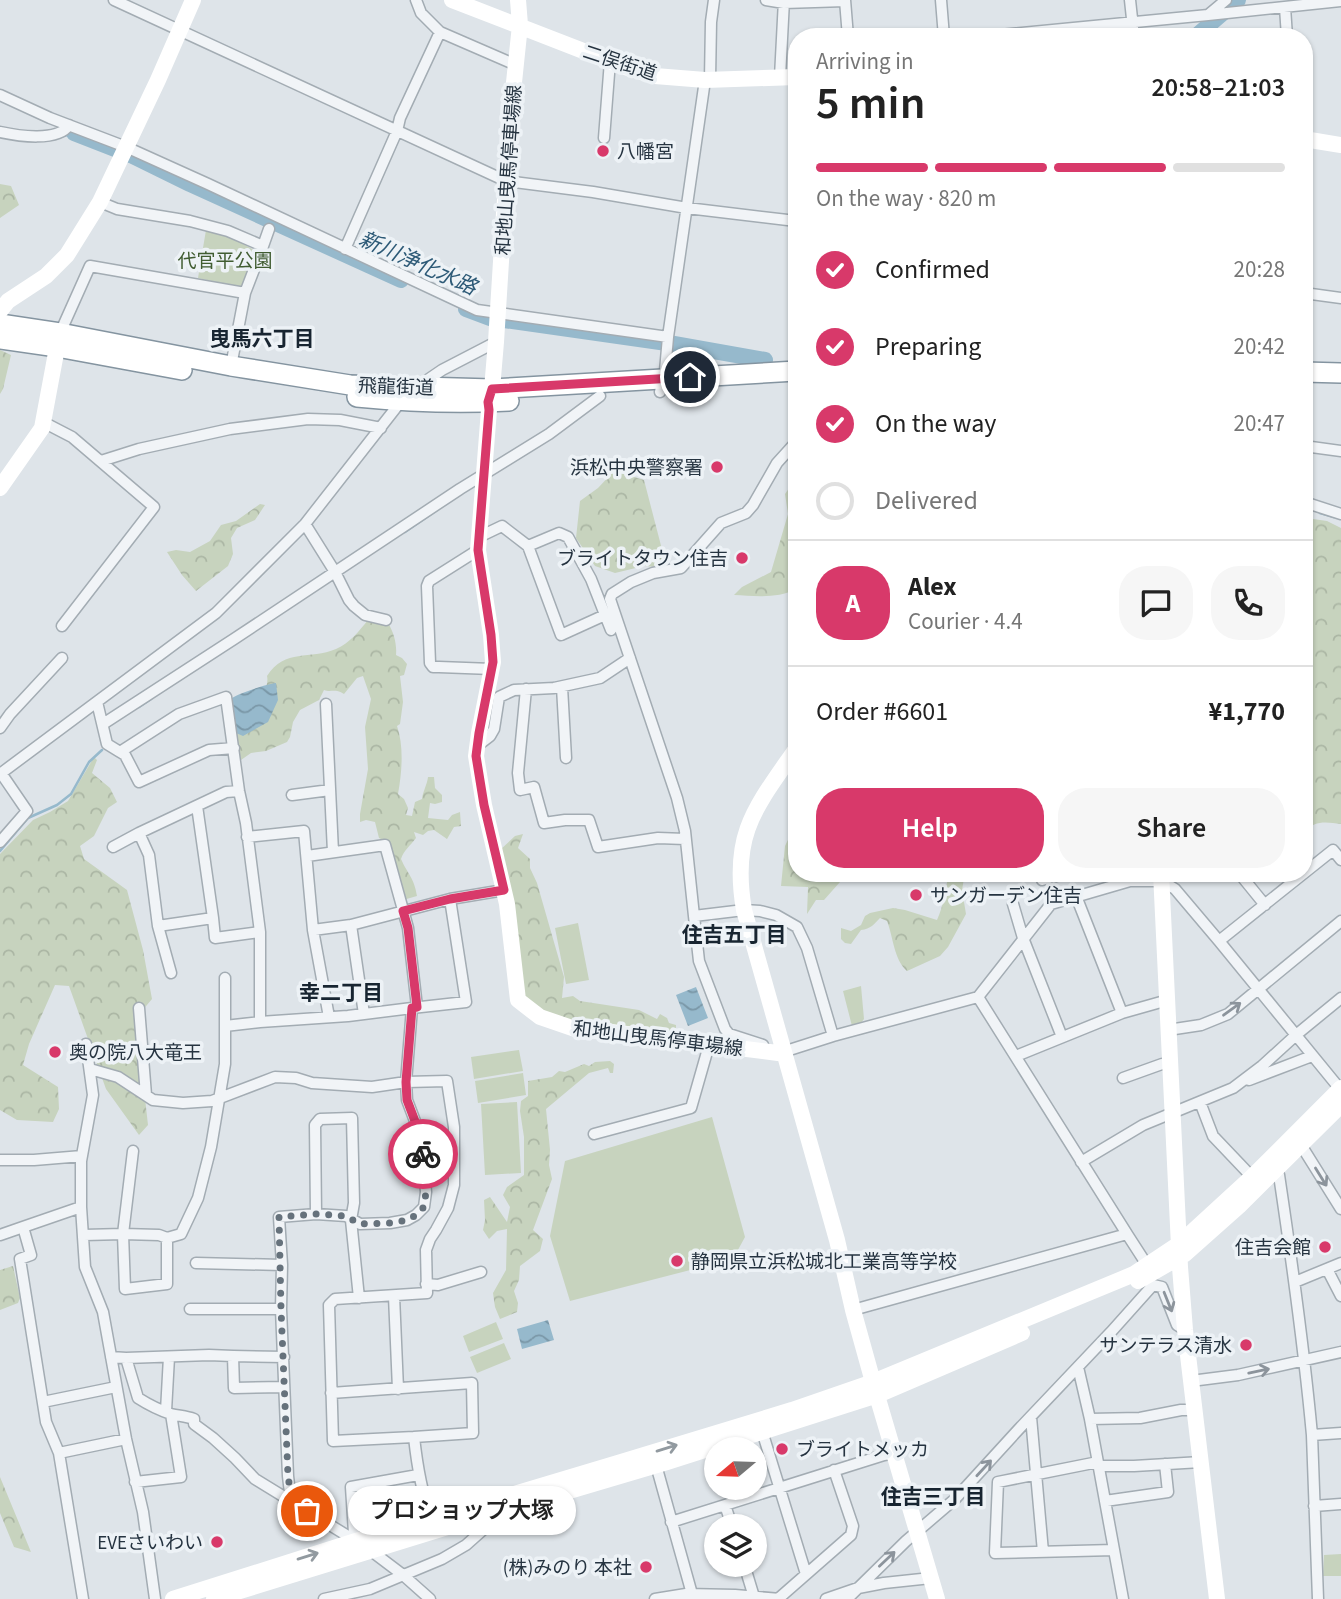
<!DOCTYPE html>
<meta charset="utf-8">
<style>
:root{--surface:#fff;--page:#f6f6f6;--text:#222;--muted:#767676;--line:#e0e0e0;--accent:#d8396a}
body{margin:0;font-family:"Source Sans 3","Noto Sans JP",sans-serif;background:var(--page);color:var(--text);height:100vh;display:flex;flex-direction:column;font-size:26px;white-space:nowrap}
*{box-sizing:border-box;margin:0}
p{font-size:23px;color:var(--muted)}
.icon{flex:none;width:38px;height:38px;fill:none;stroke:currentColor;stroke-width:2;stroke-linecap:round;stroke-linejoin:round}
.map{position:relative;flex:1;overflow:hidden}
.panel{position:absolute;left:788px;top:28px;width:525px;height:854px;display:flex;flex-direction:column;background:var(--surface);border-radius:28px;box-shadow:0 2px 5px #0004}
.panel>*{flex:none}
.needle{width:46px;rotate:251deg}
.tools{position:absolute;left:704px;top:1437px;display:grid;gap:14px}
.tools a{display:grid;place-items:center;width:63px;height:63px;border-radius:50%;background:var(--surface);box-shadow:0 2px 5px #0004;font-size:35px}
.pin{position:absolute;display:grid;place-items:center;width:60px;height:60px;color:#fff;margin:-30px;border:4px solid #fff;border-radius:50%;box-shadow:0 2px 7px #0007}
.courier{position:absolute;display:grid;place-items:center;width:70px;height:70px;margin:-35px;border:5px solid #d8396a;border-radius:50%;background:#fff;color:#222;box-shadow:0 2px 9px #0007}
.bubble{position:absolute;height:49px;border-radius:24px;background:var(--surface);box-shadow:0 2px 5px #0004;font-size:23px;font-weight:600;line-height:49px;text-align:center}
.overview em{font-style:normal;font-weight:600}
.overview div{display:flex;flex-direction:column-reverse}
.overview{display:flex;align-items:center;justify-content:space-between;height:119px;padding:0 28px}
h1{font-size:46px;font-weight:600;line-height:52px}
.bar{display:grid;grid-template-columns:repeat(4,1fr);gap:10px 7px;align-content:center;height:84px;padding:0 28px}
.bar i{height:9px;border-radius:5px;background:var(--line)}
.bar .active{background:var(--accent)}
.bar p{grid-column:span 4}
.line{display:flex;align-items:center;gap:18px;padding:0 28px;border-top:2px solid var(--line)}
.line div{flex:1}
.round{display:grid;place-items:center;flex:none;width:74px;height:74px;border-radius:28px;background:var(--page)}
ol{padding:0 28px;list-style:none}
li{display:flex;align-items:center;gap:21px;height:77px}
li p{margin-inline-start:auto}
li .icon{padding:7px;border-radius:50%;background:var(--accent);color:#fff;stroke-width:4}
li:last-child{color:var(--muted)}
li i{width:38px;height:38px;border:4px solid var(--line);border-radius:50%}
.primary-button{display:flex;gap:14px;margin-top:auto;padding:14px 28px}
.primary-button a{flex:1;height:80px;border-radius:28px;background:var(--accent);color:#fff;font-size:28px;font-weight:600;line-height:80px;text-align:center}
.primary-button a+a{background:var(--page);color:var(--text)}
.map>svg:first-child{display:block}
.forest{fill:url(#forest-crowns)}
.green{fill:#c7d3be}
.water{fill:url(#water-waves)}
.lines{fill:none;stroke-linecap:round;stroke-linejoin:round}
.stream{stroke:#96b9cc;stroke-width:2.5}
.river{stroke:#96b9cc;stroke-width:16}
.street-casing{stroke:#a3acb3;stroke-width:13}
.highway-casing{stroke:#8494a0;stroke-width:22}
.street{stroke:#f1f4f7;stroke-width:10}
.secondary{stroke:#fff;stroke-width:16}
.highway{stroke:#fff;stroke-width:19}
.oneway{stroke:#8c949c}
.oneway2{stroke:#929aa0}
.done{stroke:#66727c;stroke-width:7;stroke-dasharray:0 12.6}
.route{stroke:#d8396a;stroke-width:9}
.poi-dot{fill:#d8396a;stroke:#edf2f6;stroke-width:2.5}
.labels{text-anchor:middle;stroke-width:7;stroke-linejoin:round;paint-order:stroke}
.street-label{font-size:19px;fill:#263441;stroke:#edf2f6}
.poi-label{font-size:19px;fill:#263441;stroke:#edf2f6;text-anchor:end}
.park-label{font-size:19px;fill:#415d32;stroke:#edf2f6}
.water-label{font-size:21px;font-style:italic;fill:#2d5a77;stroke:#edf2f6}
.neighbourhood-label{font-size:21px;font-weight:bold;fill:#182531;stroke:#edf2f6}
</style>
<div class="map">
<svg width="1341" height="1599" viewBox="0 0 1341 1599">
<defs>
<pattern id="forest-crowns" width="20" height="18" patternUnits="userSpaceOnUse" patternTransform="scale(1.75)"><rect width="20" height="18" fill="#c7d3be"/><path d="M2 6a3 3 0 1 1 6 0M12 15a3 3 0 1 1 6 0" fill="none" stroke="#abb6a4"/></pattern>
<pattern id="water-waves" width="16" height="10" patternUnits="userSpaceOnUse" patternTransform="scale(1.75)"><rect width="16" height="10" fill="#96b9cc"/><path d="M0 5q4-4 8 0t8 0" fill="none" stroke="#7a97a7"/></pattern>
</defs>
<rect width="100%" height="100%" fill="#dee4e9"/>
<path class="forest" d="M0 184 11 186 19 205 0 218Z
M0 350 11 355 3 389 0 394Z
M613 472C627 472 632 477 644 480L665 561 659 567 644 566 615 573 595 566 576 538 580 501 598 488Z
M796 478V589C777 599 754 596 734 595L742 587 771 572 788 514 785 494Z
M260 504 265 505 255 520 237 528 231 538 233 554 228 566 196 591 182 575 167 552 176 550 190 552 210 541 221 525 236 521Z
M1313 519 1327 521 1341 528V824C1326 822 1315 820 1304 832V523Z
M368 620 388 623C394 633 397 644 396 655L402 658 407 664 404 675 400 676 403 702 400 724 397 726C404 746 402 772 398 794L404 799 408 808 406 815 412 816 415 802 422 799C423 791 427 785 428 777H434L435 788 442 795V802L435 804 430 803 428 818 448 820 452 815 460 812 461 826 454 827 447 839 434 830 428 831 423 835 414 832 416 838C410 846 404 850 401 859 408 875 414 877 417 896L403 900 389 843 379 838 375 822 366 820 360 822V814L368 769 365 727 371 699 363 676 357 678 344 694C334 688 331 693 324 690L319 700 300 710 293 722 290 737 287 742 266 751 251 753 241 760 234 733C245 720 271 692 267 676 285 648 310 660 336 649 350 643 359 631 368 620Z
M94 757 97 760 92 773 110 788 117 802 108 808 94 836 80 846 84 859 127 890 143 950 152 999 136 1018 148 1125 139 1135 106 1089 69 986 55 985 29 1044 23 1065 58 1087 59 1109 53 1122 17 1120 0 1110V854L33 820 50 812 68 801Z
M796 823V873H848L824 900H816L807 914 808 887 781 886 785 846Z
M523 834 518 848 530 859V868L537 883 564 977 562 998 573 996 580 1001 639 1010 657 1019 660 1014 667 1018 669 1023 676 1025V1028L666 1032 581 1027 527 1003 520 983 500 850 515 836Z
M949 873H965L962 890 966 914 948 947 940 956 907 971C894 960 893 936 887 921L880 918C874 924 871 929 861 930L851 944 845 943 841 939V928L851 931 861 925 865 916 870 913 893 908 905 910 937 920C944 905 945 890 949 873Z
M610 1061 614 1064 613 1073H610L608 1068 589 1073 546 1109 550 1150 549 1165 552 1179 533 1230 543 1239 540 1251 520 1266 519 1280 514 1291 518 1303 517 1312 500 1319 495 1307 493 1293 506 1270 507 1229 497 1231 489 1239 483 1230 485 1220 484 1200 490 1197 507 1222 510 1207 503 1195 507 1187 524 1175V1137L520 1111 521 1101 528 1096V1081L552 1077 559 1071 565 1072 584 1064 589 1066 595 1062Z
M13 1266 20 1298 18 1303 0 1310V1270Z
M0 1477 31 1552 14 1547 0 1513Z"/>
<path class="green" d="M206 230 225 234 254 250 256 253 244 285 239 287 198 278Z
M578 923 589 980 566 984 555 928Z
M861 986 864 1019 861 1023 852 1026 843 991Z
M519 1050 523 1071 474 1079 471 1057Z
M523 1073 526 1095 478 1103 475 1081Z
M517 1102 521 1173 485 1175 481 1104Z
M712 1117 745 1237 733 1259 570 1301 550 1236 565 1161Z
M496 1322 503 1339 469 1352 463 1336Z
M504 1343 511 1359 477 1373 470 1357Z
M1341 1554V1576H1323L1324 1555Z"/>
<path class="water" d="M276 683 278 700 268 722 243 736 236 733 232 698C240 693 267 684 276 683Z
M696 987 708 1018 688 1026 676 995Z
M548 1320 554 1340 522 1349 517 1329Z"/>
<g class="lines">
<path class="stream" d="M67 130 74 133
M60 137 74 133
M1320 513 1334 517
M405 532 437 510
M139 707 151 699
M0 851 28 818 57 805 71 794 89 762 102 750"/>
<path class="river" d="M1195 37 1238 0
M74 133 133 156 190 184 401 280
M466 309 490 318 674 344 765 360"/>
<g class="street-casing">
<path id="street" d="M114 0 506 181 593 192 687 208 796 221
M416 0 421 13 440 32 516 65
M766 0 784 3 845 1
M845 0 848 37
M941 0 944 37
M1130 0 1134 37
M1285 7 1287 37
M1208 15 1226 0
M979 37 1208 15 1341 1
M780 77 784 0
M710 79 711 22 714 0
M0 95 50 118 126 147 208 184 477 310 668 337 705 80
M0 132C18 136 58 142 69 125
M604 138 610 61
M100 202 117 209 190 221 228 231 263 246 245 293 231 366
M263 246 269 229
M345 249 397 131 400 118 440 32
M1304 293 1341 298
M60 333 90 266 245 293
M420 385 442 370 496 342
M660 392 665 371 668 337
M43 422 72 437 154 507 62 626
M796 442 777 463 753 505 746 513 721 523 681 568 653 573 631 582 612 594 610 599 677 798 685 831 694 916 744 910 760 911 776 915 797 927 807 948 833 1036
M1304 446 1341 451
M101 461 139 449 230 429 308 419 340 420 381 428
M1304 502 1341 514
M305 524 335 572 349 600 354 606 365 615 386 620
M479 537 502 526 528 546 561 635 605 615
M528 546 559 533 568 537 591 579 611 630
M478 550 429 581 427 586 430 663 433 667H439L492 669
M562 687 566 758
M526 689 518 773 520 790 534 787 544 823 565 820H589L598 847 658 838 685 839
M97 702 107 744 120 752 179 714 226 697 239 791 246 823 260 932V1022L348 1016 412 1008 406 1082 407 1100 421 1137 426 1192 424 1207 416 1215 407 1220 390 1223 360 1224 346 1216 316 1214
M326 704 333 852
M103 724 234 639 460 489 549 434 600 396
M0 728 10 714 62 658
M477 746 490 736 494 729 499 697 514 690 554 688 600 678 630 658
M120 752 125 755 139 782 209 750 234 748
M0 774 216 613 305 524 402 400
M292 795 330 790
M247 837 304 831 313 930 329 1017
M0 842 27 811 1 773
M113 847 139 833
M307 856 385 845 408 928 417 1007
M1239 873 1265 905
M1042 880 1067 873
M1076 896 1122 1013
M450 899 504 890
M1013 904 1023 938 1062 1037
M694 916 699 961 725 1029 729 1034 763 1045
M213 918 215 938 260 932
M351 925 364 1014
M158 926 213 918 197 806
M313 930 351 925 450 899 466 1002 412 1008
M1219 941 1333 850 1341 860
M171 973 158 926 149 855 139 833 226 792 239 791
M978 997 1051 904 1130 881H1162L1175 889 1219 941 1340 1089
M139 1008 146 1095
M225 1026V978
M1168 1030 1201 1025 1228 1014 1341 921
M86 1044 93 1095 81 1161V1207L85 1267 103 1312 126 1439 143 1512 155 1599
M783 1052 833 1036 978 997 1127 1234 853 1310
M1016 1056 1122 1013 1168 1000
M90 1069 118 1077 153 1100 183 1103 212 1101 275 1077 296 1078 312 1083 372 1087 406 1082 447 1081 454 1127V1185L448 1208 436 1230 430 1239 426 1250 427 1293 335 1299 329 1305 333 1441 414 1437C417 1465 421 1491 431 1518
M1123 1078 1162 1064 1170 1065
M1249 1080 1312 1056
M1200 1102 1213 1136 1252 1177
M594 1134 691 1108 709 1045
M1301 1145 1341 1209
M133 1151 123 1234 125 1289 167 1284V1238
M0 1160H34L82 1156
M1081 1162 1143 1125 1233 1088 1262 1066 1296 1035 1341 998
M1277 1169 1279 1175C1292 1262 1304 1348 1312 1435L1318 1599
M81 1207 23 1227 31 1255 20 1259 46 1422 59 1453 83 1599
M1127 1234 1147 1265
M0 1235 23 1227
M84 1235 123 1234 159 1235 167 1238 181 1234 198 1198 211 1147 225 1064V1026L260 1022
M196 1263 282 1265
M1327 1269 1341 1296
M1295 1282 1341 1263
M1150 1283 1153 1285 1162 1287 1177 1325 1185 1330
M426 1284 438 1285 481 1272
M394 1296 398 1389
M190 1309H281
M233 1356 234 1388 284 1387
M111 1357 126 1358 138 1398C149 1405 159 1410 171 1414 179 1416 186 1416 194 1419V1424L213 1438 235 1458 255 1479 356 1541
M126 1358 209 1355 233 1356 284 1357
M1078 1367 1090 1419 1123 1599
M1191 1381 1238 1375 1341 1352
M331 1393 472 1383 473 1433 414 1437
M43 1402 116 1387
M166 1411 169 1357
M1031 1417 1043 1552
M1090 1419 1140 1418 1181 1410H1194
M762 1431 806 1574
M1312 1435 1341 1433
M59 1453 126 1439
M1098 1462 998 1482 995 1553 1114 1550
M656 1465 692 1594
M1098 1466H1134L1201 1462
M135 1482 181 1477 171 1414
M1105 1501 1168 1492 1165 1464
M291 1502 288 1476 281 1309 282 1265 279 1217 316 1214 315 1125 320 1119 352 1118 354 1203 351 1220 359 1298
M725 1505 732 1526
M1314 1506 1341 1504
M671 1522 884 1455 895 1453
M356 1541 354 1533 351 1487 418 1475
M370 1550 403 1575 430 1599
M744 1564 754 1597
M324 1599 370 1589 442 1559 466 1545 503 1512
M655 1599 686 1594 735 1595 780 1599
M778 1599 851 1535 853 1526 834 1470
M826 1599 858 1588 884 1583 931 1578
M847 1599 906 1541 955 1499 1018 1430 1111 1332 1153 1285"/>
</g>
<g class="highway-casing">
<path id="highway" d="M0 324 60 333 231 366 350 385 492 389 796 371
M0 339 57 347 182 370
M1304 372 1341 373
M357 397C408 402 458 404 509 401"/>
</g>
<use href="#street" class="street"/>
<path class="secondary" d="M452 0 622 66 655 76 705 80 796 77
M518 0 520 25 513 92 504 213 496 342 492 389 488 402 489 410 478 550 491 635 493 662 479 733 476 756 484 805 507 904 518 1000 540 1017 572 1028 611 1032 778 1053 783 1052
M1304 139 1341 145
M0 311 8 301 46 276 67 255 100 202 158 80 193 0
M0 488 42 428 59 337
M796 749C755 808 731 834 744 910L837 1240 853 1310 873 1382 937 1599
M1161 873 1180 1267 1185 1330 1217 1599
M1138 1281 1185 1254 1239 1206 1341 1105
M173 1599 356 1541 618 1463 792 1410 873 1382 1134 1274 1179 1244 1252 1177 1341 1088
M214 1599 444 1528 667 1462 878 1395 1022 1333"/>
<use href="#highway" class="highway"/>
</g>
<defs><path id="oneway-shaft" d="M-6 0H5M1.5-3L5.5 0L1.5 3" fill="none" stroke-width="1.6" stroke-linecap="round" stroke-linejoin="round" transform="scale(1.75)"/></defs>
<g class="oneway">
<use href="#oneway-shaft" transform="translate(1232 1009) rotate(-36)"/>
<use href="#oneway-shaft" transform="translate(1321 1177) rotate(58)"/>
<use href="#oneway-shaft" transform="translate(1168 1302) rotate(68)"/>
<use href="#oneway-shaft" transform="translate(1259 1371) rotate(-12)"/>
<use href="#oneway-shaft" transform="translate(984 1468) rotate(-47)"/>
<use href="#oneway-shaft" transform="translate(887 1559) rotate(-43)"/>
</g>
<g class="oneway2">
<use href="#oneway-shaft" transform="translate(667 1448) rotate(-17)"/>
<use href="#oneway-shaft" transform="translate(308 1556) rotate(-17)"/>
</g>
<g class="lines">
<path class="done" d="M307 1511 292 1502 288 1476 281 1309 279 1217 316 1214 346 1216 360 1224 390 1223 407 1220 416 1215 424 1207 426 1192 423 1154"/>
<path class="route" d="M423 1154 421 1137 407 1100 406 1082 412 1008 417 1007 408 928 403 911 450 899 504 890 484 805 476 756 479 733 493 662 491 635 478 550 489 410 488 402 492 389 690 377"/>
</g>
<g class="poi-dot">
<circle cx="603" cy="151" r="7"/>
<circle cx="717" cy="467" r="7"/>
<circle cx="742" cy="558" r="7"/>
<circle cx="916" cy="895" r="7"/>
<circle cx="55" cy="1052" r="7"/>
<circle cx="1325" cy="1247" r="7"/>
<circle cx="677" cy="1261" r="7"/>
<circle cx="1246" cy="1345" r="7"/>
<circle cx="782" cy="1449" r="7"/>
<circle cx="217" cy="1542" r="7"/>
<circle cx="646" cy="1567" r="7"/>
</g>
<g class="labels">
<g class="street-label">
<text transform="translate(620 62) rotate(18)" y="7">二俣街道</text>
<text transform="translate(508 170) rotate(-86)" y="7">和地山曳馬停車場線</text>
<text transform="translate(396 386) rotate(2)" y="7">飛龍街道</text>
<text transform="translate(658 1038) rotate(7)" y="7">和地山曳馬停車場線</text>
</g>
<g class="poi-label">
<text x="617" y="158" text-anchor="start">八幡宮</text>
<text x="703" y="474">浜松中央警察署</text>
<text x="728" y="565">ブライトタウン住吉</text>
<text x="930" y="902" text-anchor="start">サンガーデン住吉</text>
<text x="69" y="1059" text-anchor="start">奥の院八大竜王</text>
<text x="1311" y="1254">住吉会館</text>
<text x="691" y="1268" text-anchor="start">静岡県立浜松城北工業高等学校</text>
<text x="1232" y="1352">サンテラス清水</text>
<text x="796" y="1456" text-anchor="start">ブライトメッカ</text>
<text x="203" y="1549">EVEさいわい</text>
<text x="632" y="1574">(株)みのり 本社</text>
</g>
<g class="park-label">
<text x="225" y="267">代官平公園</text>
</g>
<g class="water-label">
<text transform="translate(418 263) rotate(24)" y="7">新川浄化水路</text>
</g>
<g class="neighbourhood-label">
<text x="262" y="346">曳馬六丁目</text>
<text x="734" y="942">住吉五丁目</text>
<text x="341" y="1000">幸二丁目</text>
<text x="933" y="1504">住吉三丁目</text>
</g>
</g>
</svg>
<div class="tools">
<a><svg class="needle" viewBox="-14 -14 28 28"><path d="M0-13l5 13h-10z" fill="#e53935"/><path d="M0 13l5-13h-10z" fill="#767676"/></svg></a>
<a><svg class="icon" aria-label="layers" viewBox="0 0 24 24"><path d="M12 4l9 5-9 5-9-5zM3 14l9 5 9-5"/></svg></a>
</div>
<div class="pin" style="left:307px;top:1511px;background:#ea580c"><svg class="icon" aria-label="bag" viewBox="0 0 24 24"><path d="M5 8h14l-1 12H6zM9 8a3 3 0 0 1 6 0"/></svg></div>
<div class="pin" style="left:690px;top:377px;background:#1f2937"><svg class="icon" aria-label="home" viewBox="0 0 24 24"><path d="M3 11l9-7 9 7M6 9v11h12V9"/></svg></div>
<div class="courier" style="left:423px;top:1154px"><svg class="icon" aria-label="bike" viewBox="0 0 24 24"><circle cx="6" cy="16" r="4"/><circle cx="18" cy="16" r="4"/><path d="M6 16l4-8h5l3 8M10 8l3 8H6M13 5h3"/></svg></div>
<div class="bubble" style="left:348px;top:1486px;width:228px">プロショップ大塚</div>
<section class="panel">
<div class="overview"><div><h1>5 min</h1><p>Arriving in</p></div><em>20:58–21:03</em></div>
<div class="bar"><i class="active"></i><i class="active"></i><i class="active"></i><i></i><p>On the way · 820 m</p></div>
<ol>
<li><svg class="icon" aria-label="check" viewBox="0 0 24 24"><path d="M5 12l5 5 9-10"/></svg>Confirmed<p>20:28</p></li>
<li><svg class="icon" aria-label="check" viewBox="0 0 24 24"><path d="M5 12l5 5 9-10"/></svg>Preparing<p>20:42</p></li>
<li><svg class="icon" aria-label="check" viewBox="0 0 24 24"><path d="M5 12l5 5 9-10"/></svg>On the way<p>20:47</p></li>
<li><i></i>Delivered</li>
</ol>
<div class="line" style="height:126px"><b class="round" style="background:var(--accent);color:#fff">A</b><div><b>Alex</b><p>Courier · 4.4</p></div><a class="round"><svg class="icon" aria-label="chat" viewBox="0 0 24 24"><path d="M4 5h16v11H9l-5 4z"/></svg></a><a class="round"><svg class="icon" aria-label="phone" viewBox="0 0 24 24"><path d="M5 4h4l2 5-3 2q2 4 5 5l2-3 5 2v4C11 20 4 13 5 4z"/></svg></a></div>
<div class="line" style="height:91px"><div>Order #6601</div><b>¥1,770</b></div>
<div class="primary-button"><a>Help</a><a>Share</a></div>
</section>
</div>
